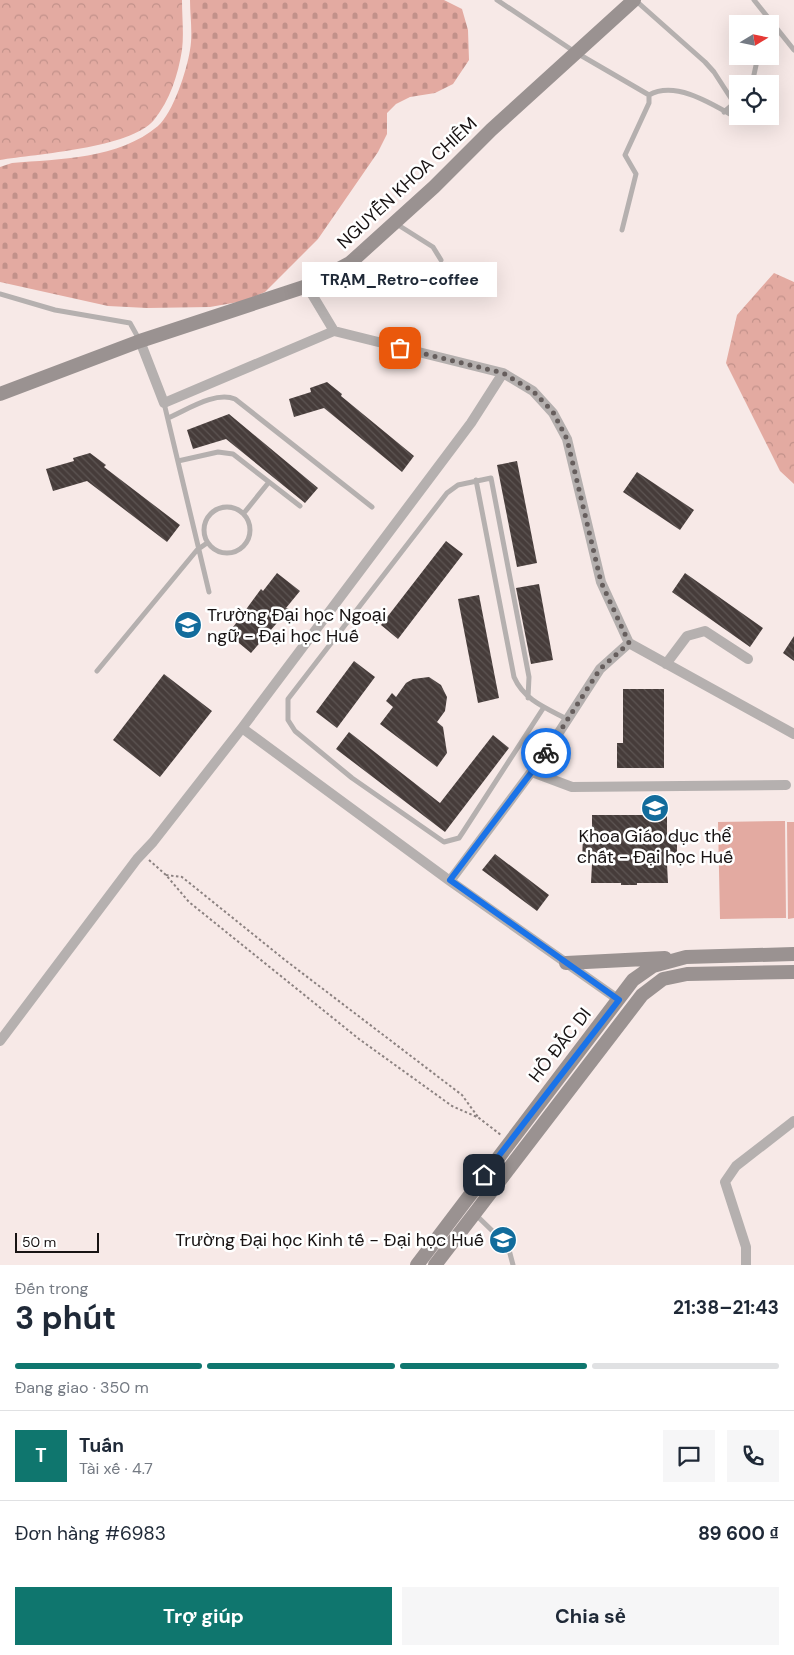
<!DOCTYPE html>
<html lang="vi">
<meta charset="utf-8">
<style>
:root{--surface:#fff;--page:#f6f6f7;--text:#1f2937;--muted:#747a83;--line:#e0e1e3;--accent:#0f766e}
body{margin:0;font-family:"DM Sans",sans-serif;background:var(--page);color:var(--text);height:100vh;display:flex;flex-direction:column;font-size:19px;white-space:nowrap}
*{box-sizing:border-box;margin:0}
p{font-size:16px;color:var(--muted)}
.icon{flex:none;width:28px;height:28px;fill:none;stroke:currentColor;stroke-width:2;stroke-linecap:round;stroke-linejoin:round}
.map{position:relative;height:1265px;overflow:hidden}
.panel{display:flex;flex-direction:column;background:var(--surface);flex:1}
.panel>*{flex:none}
.needle{width:32px;rotate:80deg}
.fabs{position:absolute;left:729px;top:15px;display:grid;gap:10px}
.fabs a{display:grid;place-items:center;width:50px;height:50px;border-radius:0px;background:var(--surface);box-shadow:0 5px 20px #0002;font-size:25px}
.scale{position:absolute;left:15px;bottom:12px;width:84px;box-sizing:border-box;padding-left:5px;border:2px solid #181313;border-top:0;font-size:14px;line-height:18px;white-space:nowrap;color:#181313;-webkit-text-stroke:4px #fff;paint-order:stroke}
.pin{position:absolute;display:grid;place-items:center;width:42px;height:42px;color:#fff;margin:-21px;border-radius:10px;box-shadow:0 2px 8px #0006}
.courier{position:absolute;display:grid;place-items:center;width:50px;height:50px;margin:-25px;border:4px solid #1a73e8;border-radius:50%;background:#fff;color:#222;box-shadow:0 1px 6px #0007}
.bubble{position:absolute;height:35px;border-radius:0px;background:var(--surface);box-shadow:0 5px 20px #0002;font-size:16px;font-weight:700;line-height:35px;text-align:center}
.summary em{font-style:normal;font-weight:700}
.summary div{display:flex;flex-direction:column-reverse}
.summary{display:flex;align-items:center;justify-content:space-between;height:85px;padding:0 15px}
h1{font-size:32px;font-weight:700;line-height:38px}
.bar{display:grid;grid-template-columns:repeat(4,1fr);gap:8px 5px;align-content:center;height:60px;padding:0 15px}
.bar i{height:6px;border-radius:4px;background:var(--line)}
.bar .active{background:var(--accent)}
.bar p{grid-column:span 4}
.line{display:flex;align-items:center;gap:12px;padding:0 15px;border-top:1px solid var(--line)}
.line div{flex:1}
.round{display:grid;place-items:center;flex:none;width:52px;height:52px;border-radius:0px;background:var(--page)}
.primary-button{display:flex;gap:10px;margin-top:auto;padding:10px 15px}
.primary-button a{flex:1;height:58px;border-radius:0px;background:var(--accent);color:#fff;font-size:20px;font-weight:700;line-height:58px;text-align:center}
.primary-button a+a{background:var(--page);color:var(--text)}
.map>svg:first-child{display:block}
.grass{fill:#e3aaa1}
.forest{fill:url(#forest-crowns)}
.cemetery{fill:url(#cemetery-stones)}
.building{fill:url(#building-back-hatch)}
.lines{fill:none;stroke-linecap:round;stroke-linejoin:round}
.path{stroke:#8c8281;stroke-width:2;stroke-dasharray:2.5 2.5;stroke-linecap:butt}
.lane{stroke:#b5b0af;stroke-width:5}
.street{stroke:#b5b0af;stroke-width:10}
.secondary{stroke:#9a9291;stroke-width:14}
.done{stroke:#665e5d;stroke-width:5;stroke-dasharray:0 9}
.route{stroke:#1a73e8;stroke-width:6}
.labels{text-anchor:middle;stroke-width:5;stroke-linejoin:round;paint-order:stroke}
.street-label{font-size:18px;fill:#181313;stroke:#fff}
.poi-label{font-size:18px;fill:#181313;stroke:#fff;text-anchor:start}
</style>
<div class="map">
<svg width="794" height="1265" viewBox="0 0 794 1265">
<defs>
<pattern id="forest-crowns" width="20" height="18" patternUnits="userSpaceOnUse" patternTransform="scale(1.25)"><rect width="20" height="18" fill="#e3aaa1"/><path d="M2 6a3 3 0 1 1 6 0M12 15a3 3 0 1 1 6 0" fill="none" stroke="#c2918a"/></pattern>
<pattern id="cemetery-stones" width="16" height="16" patternUnits="userSpaceOnUse" patternTransform="scale(1.25)"><rect width="16" height="16" fill="#e3aaa1"/><path d="M2 7V4a2 2 0 0 1 4 0v3zM10 15v-3a2 2 0 0 1 4 0v3z" fill="#c2918a"/></pattern>
<pattern id="building-back-hatch" width="6" height="6" patternUnits="userSpaceOnUse" patternTransform="scale(1.25)"><rect width="6" height="6" fill="#463c3a"/><path d="M-1 5l2 2M0 0l6 6M5-1l2 2" fill="none" stroke="#5d5553"/></pattern>
</defs>
<rect width="100%" height="100%" fill="#f7e9e7"/>
<path class="grass" d="M785 821 786 918 720 919 718 822Z
M787 822H794V918L788 919Z"/>
<path class="forest" d="M0 0H182C182 16 184 34 182 50 178 75 170 100 154 120 131 148 36 154 0 160Z
M774 273 794 282V484L780 471 726 363 737 315Z"/>
<path class="cemetery" d="M190 0H444L462 9 468 30 469 60 453 84 435 93 410 97 396 104 387 113V134L378 152 318 239 265 292 244 301 210 307 147 308 108 306 0 282V167L12 163C59 159 119 159 158 126 173 113 187 70 190 50 193 34 190 16 190 0Z"/>
<path class="building" d="M327 382 342 394 341 396 414 456 402 472 324 408 294 417 289 399 311 392 310 388Z
M229 414 318 488 305 503 226 439 193 449 187 430Z
M90 453 106 465 104 467 180 525 167 542 87 481 53 491 46 469 74 461 73 458Z
M517 461 537 563 517 567 497 465Z
M637 472 694 510 680 530 623 492Z
M446 541 463 554 398 639 381 625Z
M277 573 300 591 286 608 289 609 251 653 228 634 261 589 263 591Z
M685 573 763 628 750 647 672 592Z
M539 584 553 660 531 664 516 588Z
M479 595 499 698 478 703 458 599Z
M794 636V661L783 653Z
M354 661 375 677 337 728 316 712Z
M164 674 212 711 160 777 113 740Z
M429 677 441 685 447 697 445 711 437 722 443 727 447 753 437 767 380 724 393 707 386 701 392 693 396 697 406 683 413 679Z
M623 689H664V768H617V743H623Z
M349 732 440 803 493 735 509 748 445 832 336 749Z
M592 815H667V834H677V864H667L668 883H637V885H621V883H591L592 864H582L583 833H592Z
M495 854 549 895 537 911 482 870Z"/>
<g class="lines">
<path class="path" d="M149 860 166 875 189 902 359 1039 452 1106 479 1118 501 1135
M166 875 182 877 285 960 462 1095 478 1117"/>
<path class="lane" d="M497 0 575 52 649 95V103L625 155 636 174 622 230
M635 0 705 62 714 72 734 103
M754 0 794 50
M752 84 758 56
M649 95C678 79 718 108 744 122
M724 112 738 100
M395 223 433 247 441 260
M0 294 55 310 130 323 140 341
M164 403 209 592
M168 418C187 410 215 391 235 399L372 507
M178 461 218 452 233 454 300 506
M476 480 514 677C524 700 546 708 567 719
M204 530a23 23 0 1 1 46 0a23 23 0 1 1-46 0Z
M244 513 269 482
M97 671 197 550 207 543
M528 698 529 677 491 478 458 485 447 493 288 699V720L295 731 352 778 444 842 459 838 463 832 544 707
M476 1215 508 1246 513 1265"/>
<path class="street" d="M307 286 334 331 503 373 533 391 553 413 567 439 601 582 629 643 794 734
M140 341 164 403 334 331
M666 664 687 636 705 631 748 659
M242 728 450 881 619 1000
M532 772 572 787 786 785
M450 881 547 751 600 669 629 643
M0 1041 137 859 153 842 242 728 471 423 503 373
M746 1265V1247L725 1182 736 1166 794 1121"/>
<path class="secondary" d="M0 394 140 341 307 286 350 263 434 187 491 130 634 0
M566 963 665 958
M417 1265 633 980 653 966 686 957 794 954
M435 1265 642 995 663 979 687 974 794 972"/>
</g>
<g class="lines">
<path class="done" d="M400 348 503 373 533 391 553 412 567 439 601 582 629 643 600 669 546 753"/>
<path class="route" d="M484 1175 619 1000 450 880 546 753"/>
</g>
<defs>
<g id="university-disc" transform="scale(1.4375)"><circle r="9.5" fill="#126c9c" stroke="#fff"/><path d="M0-5L7-2L0 1L-7-2ZM-4 1L0 2.5L4 1V4Q0 6-4 4Z" fill="#fff"/></g>
</defs>
<g fill-rule="evenodd">
<use href="#university-disc" x="188" y="625"/>
<use href="#university-disc" x="655" y="808"/>
<use href="#university-disc" x="503" y="1240"/>
</g>
<g class="labels">
<g class="street-label">
<text transform="translate(407 183) rotate(-43)" y="6">NGUYỄN KHOA CHIÊM</text>
<text transform="translate(560 1045) rotate(-52)" y="6">HỒ ĐẮC DI</text>
</g>
<g class="poi-label">
<text x="207" y="621">Trường Đại học Ngoại<tspan x="207" dy="21">ngữ - Đại học Huế</tspan></text>
<text x="655" y="842" text-anchor="middle">Khoa Giáo dục thể<tspan x="655" dy="21">chất - Đại học Huế</tspan></text>
<text x="484" y="1246" text-anchor="end">Trường Đại học Kinh tế - Đại học Huế</text>
</g>
</g>
</svg>
<div class="fabs">
<a><svg class="needle" viewBox="-14 -14 28 28"><path d="M0-13l5 13h-10z" fill="#e53935"/><path d="M0 13l5-13h-10z" fill="#747a83"/></svg></a>
<a><svg class="icon" aria-label="locate" viewBox="0 0 24 24"><circle cx="12" cy="12" r="6"/><path d="M12 2v4M12 18v4M2 12h4M18 12h4"/></svg></a>
</div>
<div class="scale">50 m</div>
<div class="pin" style="left:400px;top:348px;background:#ea580c"><svg class="icon" aria-label="bag" viewBox="0 0 24 24"><path d="M5 8h14l-1 12H6zM9 8a3 3 0 0 1 6 0"/></svg></div>
<div class="pin" style="left:484px;top:1175px;background:#1f2937"><svg class="icon" aria-label="home" viewBox="0 0 24 24"><path d="M3 11l9-7 9 7M6 9v11h12V9"/></svg></div>
<div class="courier" style="left:546px;top:753px"><svg class="icon" aria-label="bike" viewBox="0 0 24 24"><circle cx="6" cy="16" r="4"/><circle cx="18" cy="16" r="4"/><path d="M6 16l4-8h5l3 8M10 8l3 8H6M13 5h3"/></svg></div>
<div class="bubble" style="left:302px;top:262px;width:195px">TRẠM_Retro-coffee</div>
</div>
<section class="panel">
<div class="summary"><div><h1>3 phút</h1><p>Đến trong</p></div><em>21:38–21:43</em></div>
<div class="bar"><i class="active"></i><i class="active"></i><i class="active"></i><i></i><p>Đang giao · 350 m</p></div>
<div class="line" style="height:90px"><b class="round" style="background:var(--accent);color:#fff">T</b><div><b>Tuấn</b><p>Tài xế · 4.7</p></div><a class="round"><svg class="icon" aria-label="chat" viewBox="0 0 24 24"><path d="M4 5h16v11H9l-5 4z"/></svg></a><a class="round"><svg class="icon" aria-label="phone" viewBox="0 0 24 24"><path d="M5 4h4l2 5-3 2q2 4 5 5l2-3 5 2v4C11 20 4 13 5 4z"/></svg></a></div>
<div class="line" style="height:65px"><div>Đơn hàng #6983</div><b>89 600 ₫</b></div>
<div class="primary-button"><a>Trợ giúp</a><a>Chia sẻ</a></div>
</section>
